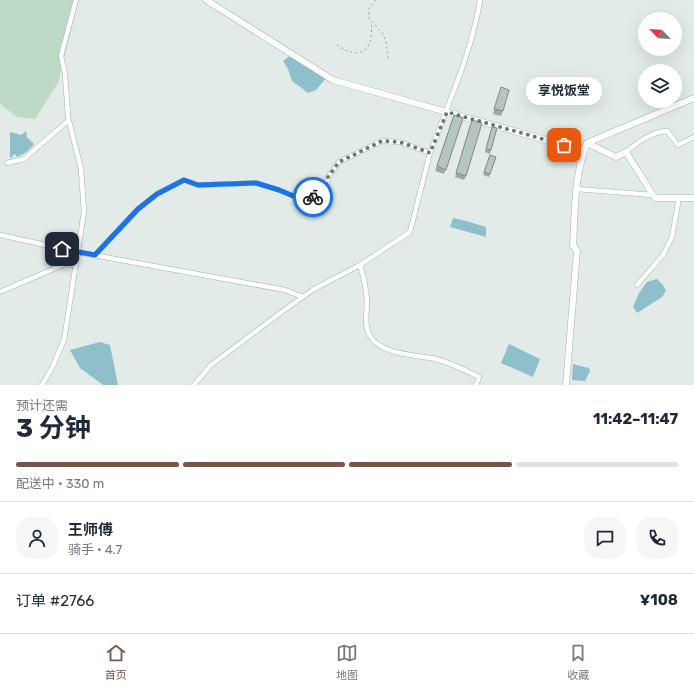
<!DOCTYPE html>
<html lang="zh">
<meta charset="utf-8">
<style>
:root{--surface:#fff;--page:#f6f6f7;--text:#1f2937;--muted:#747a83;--line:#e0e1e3;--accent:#78554c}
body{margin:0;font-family:Rubik,"Noto Sans SC",sans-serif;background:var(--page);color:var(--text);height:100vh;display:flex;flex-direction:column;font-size:15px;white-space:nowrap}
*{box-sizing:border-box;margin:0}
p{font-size:13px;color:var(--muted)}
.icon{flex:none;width:22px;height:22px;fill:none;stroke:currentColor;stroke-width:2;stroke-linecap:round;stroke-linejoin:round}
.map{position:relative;height:385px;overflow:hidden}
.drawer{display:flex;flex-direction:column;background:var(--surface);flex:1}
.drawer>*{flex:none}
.needle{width:26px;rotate:295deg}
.tools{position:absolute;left:638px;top:12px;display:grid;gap:8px}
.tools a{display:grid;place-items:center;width:44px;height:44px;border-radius:50%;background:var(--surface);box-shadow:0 4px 16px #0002;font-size:20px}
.pin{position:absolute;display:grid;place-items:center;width:34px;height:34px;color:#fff;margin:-17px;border-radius:8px;box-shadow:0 2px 6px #0006}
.courier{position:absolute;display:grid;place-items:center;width:40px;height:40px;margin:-20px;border:3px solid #1a73e8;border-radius:50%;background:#fff;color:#222;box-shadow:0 1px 5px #0007}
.bubble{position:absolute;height:28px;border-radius:14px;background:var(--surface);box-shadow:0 4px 16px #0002;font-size:13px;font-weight:700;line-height:28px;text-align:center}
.summary em{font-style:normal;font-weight:700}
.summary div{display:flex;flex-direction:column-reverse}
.summary{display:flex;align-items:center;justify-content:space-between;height:68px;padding:0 16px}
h1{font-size:26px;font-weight:700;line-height:30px}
.bar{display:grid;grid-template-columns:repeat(4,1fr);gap:6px 4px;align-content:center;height:48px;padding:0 16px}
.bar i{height:5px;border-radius:3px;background:var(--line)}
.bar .on{background:var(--accent)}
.bar p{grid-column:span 4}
.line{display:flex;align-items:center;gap:10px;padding:0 16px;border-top:1px solid var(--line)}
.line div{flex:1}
.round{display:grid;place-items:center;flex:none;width:42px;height:42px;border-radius:16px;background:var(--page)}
.tabs{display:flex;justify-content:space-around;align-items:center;height:56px;border-top:1px solid var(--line);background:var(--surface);font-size:11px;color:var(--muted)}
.tabs a{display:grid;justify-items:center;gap:2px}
.tabs .on{color:var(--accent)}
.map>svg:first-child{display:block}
.green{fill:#bddac6}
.water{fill:#8fbfca}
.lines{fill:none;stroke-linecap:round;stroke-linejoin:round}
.street-casing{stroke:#a5b2ae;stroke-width:5.5}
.secondary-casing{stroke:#a2b5af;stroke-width:7}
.path{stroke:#85aba1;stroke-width:1;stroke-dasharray:2 3;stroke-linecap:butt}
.street{stroke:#fff;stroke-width:4.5}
.secondary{stroke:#fff;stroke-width:6}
.wall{fill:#9da9a5}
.building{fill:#b7c5c0;stroke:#808a86}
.done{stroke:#667873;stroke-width:4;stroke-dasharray:0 7.2}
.route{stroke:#1a73e8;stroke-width:5}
</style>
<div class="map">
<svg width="694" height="385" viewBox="0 0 694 385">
<rect width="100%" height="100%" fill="#e2ebe7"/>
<path class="green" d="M0 0H76V10L58 83 35 119 17 117 0 104Z"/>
<path class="water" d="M291 55 326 78 316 90 308 93 292 81 288 69 283 61Z
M26 131 27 137 34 144C29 151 24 154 17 157L15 154 13 155 12 158 10 157V132L21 135Z
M453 218 466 221 486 227V237L450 227Z
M657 279 663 285 666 291 662 297 637 313 633 307 639 293 647 282Z
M100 342 110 345 118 385H103L80 368 70 350Z
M509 344 540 359 533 377 501 363Z
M573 364 589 368 590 371 585 381 572 380Z"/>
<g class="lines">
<g class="street-casing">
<path id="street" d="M626 152C638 142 651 132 667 131L678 145 694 137
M430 153C440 128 449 103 459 77 468 52 476 27 480 0
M7 163 24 159 69 120
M577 189 653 195
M0 235 77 252 285 290 303 297
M95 255 138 209 157 194 184 180 198 185 257 183 279 190 303 200 325 194 328 177 339 162 382 141 400 142 430 153 410 232 360 265
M637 285 663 255 672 237 679 198
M0 292 65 264 75 265
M42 385 52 368 64 340 84 212 81 169 68 117 65 74 61 56 76 0
M194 385 211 365 283 311 314 289 360 265C364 277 366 288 367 301 367 311 364 325 369 334 379 355 416 355 436 359 450 363 465 370 479 377L476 385"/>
</g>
<g class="secondary-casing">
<path id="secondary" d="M206 0 333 80 553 142 584 150
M587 143 616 157 626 152 655 198H694
M566 385 577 251 573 245C575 211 574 175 587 143L694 98"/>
</g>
<path class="path" d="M376 0 369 8V18L383 34 386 42 388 55V61
M337 45C349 54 367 59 371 38 372 33 371 27 372 22"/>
<use href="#street" class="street"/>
<use href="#secondary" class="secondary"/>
</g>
<path class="wall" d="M501 87 503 111 501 116 493 114Z
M454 115 463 118 444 174 435 171Z
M470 125 466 176 464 180 455 177Z
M491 130V150L490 154 485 152Z
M490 155 496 157 489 177 483 175Z"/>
<path class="building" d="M501 87 509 90 503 111 494 109Z
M454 115 463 118 446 170 437 166Z
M472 120 482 123 466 176 456 173Z
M492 127 497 128 491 150 486 149Z
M490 155 496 157 490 174 484 172Z"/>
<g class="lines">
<path class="done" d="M313 197 324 194 328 177 339 162 382 141 400 142 430 153 447 112 564 145"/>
<path class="route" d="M62 249 95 255 138 209 157 194 184 180 198 185 256 183 279 190 303 200 313 197"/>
</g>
</svg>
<div class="tools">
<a><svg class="needle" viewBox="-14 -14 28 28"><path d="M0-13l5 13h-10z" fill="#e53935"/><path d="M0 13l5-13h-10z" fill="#747a83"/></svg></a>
<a><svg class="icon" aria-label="layers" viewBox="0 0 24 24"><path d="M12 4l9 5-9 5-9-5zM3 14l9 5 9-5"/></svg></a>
</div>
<div class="pin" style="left:564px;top:145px;background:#ea580c"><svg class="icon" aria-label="bag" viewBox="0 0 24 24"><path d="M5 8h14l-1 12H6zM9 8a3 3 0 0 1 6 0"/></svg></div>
<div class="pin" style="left:62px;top:249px;background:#1f2937"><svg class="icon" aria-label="home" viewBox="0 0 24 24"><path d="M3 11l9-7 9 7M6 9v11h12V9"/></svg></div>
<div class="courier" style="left:313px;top:197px"><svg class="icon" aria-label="bike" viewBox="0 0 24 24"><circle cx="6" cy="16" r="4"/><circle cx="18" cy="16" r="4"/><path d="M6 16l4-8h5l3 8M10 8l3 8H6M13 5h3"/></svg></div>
<div class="bubble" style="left:526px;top:77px;width:76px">享悦饭堂</div>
</div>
<section class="drawer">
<div class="summary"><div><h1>3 分钟</h1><p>预计还需</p></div><em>11:42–11:47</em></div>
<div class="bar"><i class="on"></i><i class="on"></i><i class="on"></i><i></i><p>配送中 · 330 m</p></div>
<div class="line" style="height:72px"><a class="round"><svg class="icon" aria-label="person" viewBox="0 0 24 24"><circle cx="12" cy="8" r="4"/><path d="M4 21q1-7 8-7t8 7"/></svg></a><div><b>王师傅</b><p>骑手 · 4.7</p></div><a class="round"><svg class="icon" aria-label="chat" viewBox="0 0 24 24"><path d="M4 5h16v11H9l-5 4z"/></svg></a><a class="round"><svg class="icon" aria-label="phone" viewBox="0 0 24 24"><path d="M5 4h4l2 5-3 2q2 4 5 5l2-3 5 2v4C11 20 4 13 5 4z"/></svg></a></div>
<div class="line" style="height:52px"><div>订单 #2766</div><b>¥108</b></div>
</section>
<nav class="tabs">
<a class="on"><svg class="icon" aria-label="home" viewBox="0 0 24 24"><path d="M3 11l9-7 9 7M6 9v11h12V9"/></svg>首页</a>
<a><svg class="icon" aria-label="map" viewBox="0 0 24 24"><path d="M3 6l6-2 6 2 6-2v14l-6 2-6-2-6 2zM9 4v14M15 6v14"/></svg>地图</a>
<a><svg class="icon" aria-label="saved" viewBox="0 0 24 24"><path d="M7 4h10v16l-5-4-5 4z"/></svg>收藏</a>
</nav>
